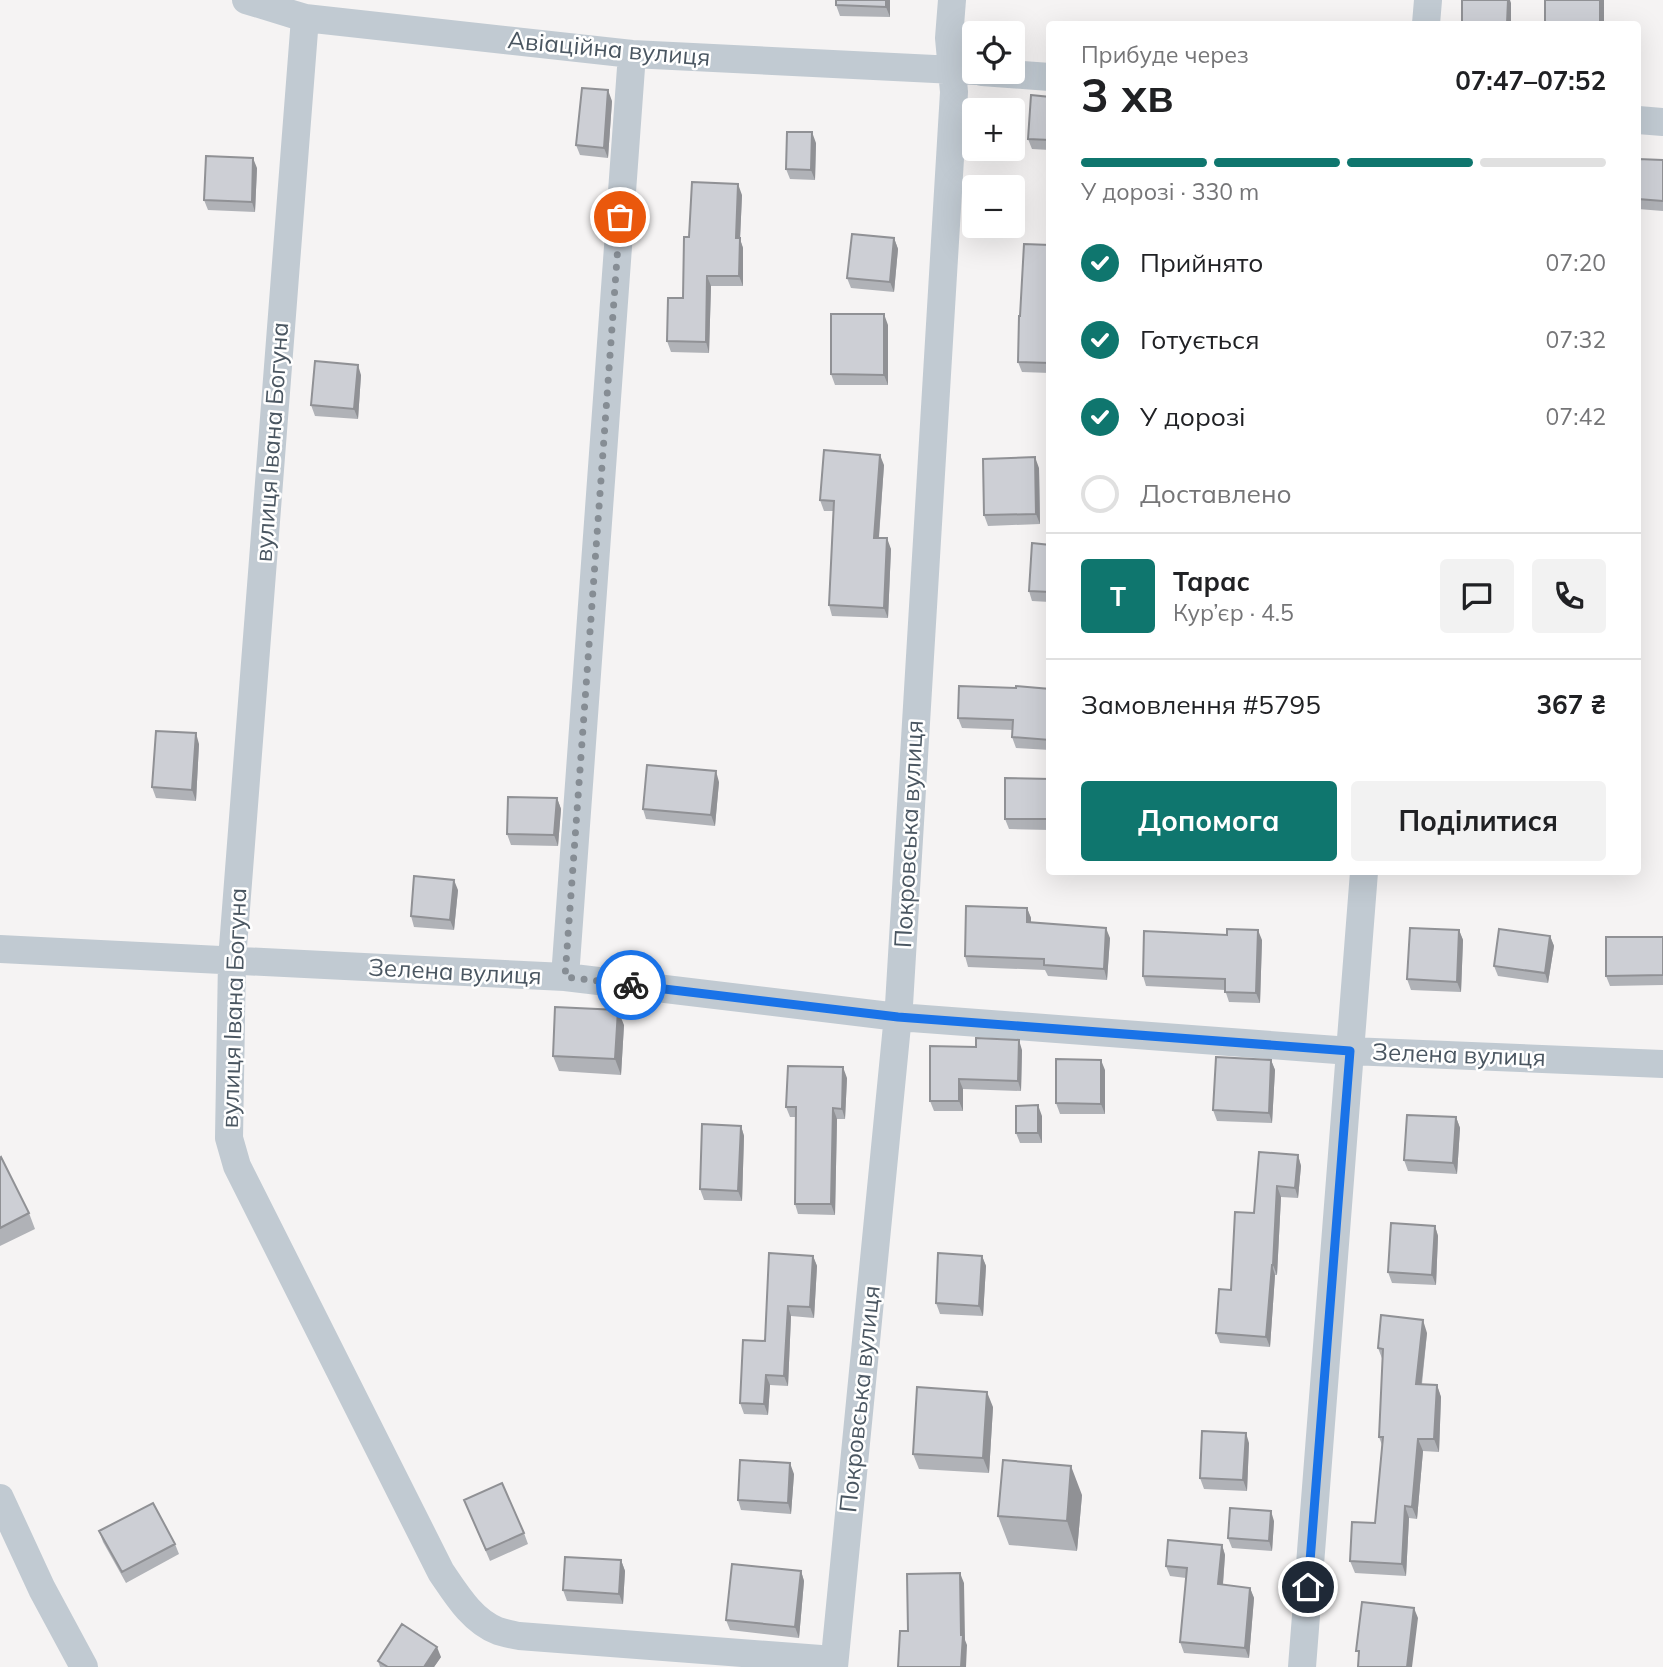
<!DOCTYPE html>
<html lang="uk">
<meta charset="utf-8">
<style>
:root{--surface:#fff;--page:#f2f2f2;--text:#202124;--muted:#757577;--line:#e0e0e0;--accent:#0f766e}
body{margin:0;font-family:Mulish,sans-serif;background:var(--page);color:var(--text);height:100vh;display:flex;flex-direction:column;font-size:26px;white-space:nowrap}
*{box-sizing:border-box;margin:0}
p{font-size:23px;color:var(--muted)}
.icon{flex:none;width:38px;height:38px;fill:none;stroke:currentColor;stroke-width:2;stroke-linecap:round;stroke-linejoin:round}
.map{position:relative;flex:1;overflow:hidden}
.side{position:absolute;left:1046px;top:21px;width:595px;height:854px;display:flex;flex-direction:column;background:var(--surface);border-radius:7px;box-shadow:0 7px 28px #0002}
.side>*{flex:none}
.buttons{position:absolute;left:962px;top:21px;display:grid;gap:14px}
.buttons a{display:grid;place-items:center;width:63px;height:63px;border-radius:7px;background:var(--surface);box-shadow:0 7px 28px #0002;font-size:35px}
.pin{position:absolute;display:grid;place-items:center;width:60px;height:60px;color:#fff;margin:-30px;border:4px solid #fff;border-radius:50%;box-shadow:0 2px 7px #0007}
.courier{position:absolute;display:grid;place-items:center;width:70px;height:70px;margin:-35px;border:5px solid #1a73e8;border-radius:50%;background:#fff;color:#222;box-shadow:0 2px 9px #0007}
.headline em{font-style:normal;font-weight:700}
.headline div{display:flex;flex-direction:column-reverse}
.headline{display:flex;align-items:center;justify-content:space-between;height:119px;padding:0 35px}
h1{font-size:46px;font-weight:700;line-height:52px}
.bar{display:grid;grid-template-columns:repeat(4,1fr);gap:10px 7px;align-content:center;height:84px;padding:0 35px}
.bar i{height:9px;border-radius:5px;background:var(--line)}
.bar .current{background:var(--accent)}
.bar p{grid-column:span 4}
.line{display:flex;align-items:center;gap:18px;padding:0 35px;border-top:2px solid var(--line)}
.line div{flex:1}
.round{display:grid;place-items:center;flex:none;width:74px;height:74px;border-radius:7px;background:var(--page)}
ol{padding:0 35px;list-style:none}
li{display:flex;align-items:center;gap:21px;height:77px}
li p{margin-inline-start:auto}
li .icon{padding:7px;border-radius:50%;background:var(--accent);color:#fff;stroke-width:4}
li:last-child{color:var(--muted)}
li i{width:38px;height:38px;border:4px solid var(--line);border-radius:50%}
.button{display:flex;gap:14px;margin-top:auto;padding:14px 35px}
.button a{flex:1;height:80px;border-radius:7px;background:var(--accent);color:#fff;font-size:28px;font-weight:700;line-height:80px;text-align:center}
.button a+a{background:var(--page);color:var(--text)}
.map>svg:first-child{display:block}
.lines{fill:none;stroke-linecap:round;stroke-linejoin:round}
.street{stroke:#c1cad2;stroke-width:28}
.wall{fill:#b0b2b7}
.shaded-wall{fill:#909195}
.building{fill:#cdcfd5;stroke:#909195;stroke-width:2}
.done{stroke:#868d94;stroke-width:7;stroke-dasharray:0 12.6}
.route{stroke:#1a73e8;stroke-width:9}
.labels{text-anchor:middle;stroke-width:5;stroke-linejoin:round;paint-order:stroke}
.street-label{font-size:24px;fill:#4a5661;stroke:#fff}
</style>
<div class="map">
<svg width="1663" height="1667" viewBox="0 0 1663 1667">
<rect width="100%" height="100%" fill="#f5f3f3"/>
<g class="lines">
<path class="street" d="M246 0 305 18 632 54 975 71
M305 18 232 960 229 1138 237 1166 441 1572C456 1594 472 1621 498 1631 505 1633 512 1635 519 1636L834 1660
M1426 24 1428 0
M982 72 1050 77
M1638 120 1663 122
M0 949 565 977 898 1017 1350 1051 1663 1064
M565 977 632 54
M0 1498 42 1589 84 1667
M834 1667 899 1005 954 92 949 38 952 0
M1302 1667 1364 872"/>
</g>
<path class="wall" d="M836 0H890V17L840 16 836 5Z
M1050 97V150L1032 149 1028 139Z
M612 101 608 158 580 155 576 145Z
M816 143 815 180 790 179 786 169Z
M1638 159 1663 160V211L1638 209Z
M257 168 255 212 208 210 204 200Z
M742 195 740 239 743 248V286H711L709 353 671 352 667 341 683 298 689 237Z
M894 238 898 249 894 292 851 288 847 278Z
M1050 245V373L1022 372 1018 362 1020 316Z
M888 325V385H835L831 374Z
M361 375 358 419 315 416 311 405Z
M884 465 879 538 891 549 888 618 832 616 829 605 833 511H824L820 500Z
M1039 468 1040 524 988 526 984 515Z
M1050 545V602L1032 601 1029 591Z
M1050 689V750L1016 748 1012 737 1013 730 962 728 958 718Z
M199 744 196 801 156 798 152 787Z
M1050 779V830L1009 829 1005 819Z
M719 782 715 826 646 819 643 809Z
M557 798 561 809 558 846 511 845 507 834Z
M458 890 454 930 414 927 411 916Z
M1027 908 1031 918V923L1110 938 1107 980 1048 976 1045 970 968 967 965 956Z
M1459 930 1463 940 1461 992 1411 990 1407 979Z
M1550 936 1554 946 1548 983 1498 976 1494 966Z
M1663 937V985L1610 986 1606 976Z
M1262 940 1260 1003 1229 1002 1225 990 1146 986 1143 976Z
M624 1025 621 1075 559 1071 553 1056Z
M930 1046 1022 1050 1021 1091 963 1089V1111H934L930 1101Z
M1271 1060 1275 1070 1272 1123 1217 1121 1213 1110Z
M1105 1070V1114H1060L1056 1103Z
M847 1078 845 1119H837L835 1215 798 1214 795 1204 796 1117H790L786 1107Z
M1042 1116V1143H1020L1016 1133Z
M1456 1117 1460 1128 1457 1174 1408 1171 1404 1160Z
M741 1126 744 1136 742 1201 704 1200 700 1189Z
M1298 1155 1301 1166 1298 1198 1281 1197 1277 1275H1275L1270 1347 1220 1343 1216 1333 1231 1290 1254 1213Z
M0 1158 29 1213 35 1229 0 1246Z
M1435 1226 1438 1236 1436 1285 1392 1283 1388 1272Z
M813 1256 817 1266 814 1318 791 1316 788 1386 770 1385 768 1415 744 1414 740 1403 765 1341Z
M982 1256 986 1266 983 1316 940 1314 936 1303Z
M1427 1333 1422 1384 1437 1385 1441 1397 1439 1452 1423 1451 1417 1519 1409 1518 1406 1576 1355 1573 1350 1561 1375 1523 1382 1445 1379 1437 1383 1361 1378 1348Z
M993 1407 989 1473 919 1469 913 1454Z
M1249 1443 1247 1491 1204 1489 1200 1478Z
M794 1474 791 1514 741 1510 738 1500Z
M1082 1495 1077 1551 1009 1545 998 1516Z
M464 1500 524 1533 528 1544 490 1561Z
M1274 1521 1272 1551 1232 1548 1228 1538Z
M99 1531 175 1544 179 1554 126 1583 103 1542Z
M1222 1545 1225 1555 1223 1585 1250 1588 1254 1598 1249 1658 1184 1653 1180 1642 1186 1578 1170 1576 1166 1566Z
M621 1560 625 1571 623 1604 567 1601 563 1590Z
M801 1571 804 1581 799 1638 730 1630 726 1620Z
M441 1657 434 1667H380L378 1661Z"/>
<path class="shaded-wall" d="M886 0H890V17L886 7Z
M1508 0H1510L1511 3V24H1507Z
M1600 0H1604V24H1600Z
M608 90 612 101 608 158 604 148Z
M812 132 816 143 815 180 811 170Z
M253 158 257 168 255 212 252 202Z
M738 184 742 195 740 239 743 248V286L739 276 736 238Z
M894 238 898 249 894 292 890 282Z
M707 276 711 286 709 353 706 342Z
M884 314 888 325V385L884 375Z
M358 365 361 375 358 419 354 409Z
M880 455 884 465 878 548 874 538Z
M1035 457 1039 468 1040 524 1036 514Z
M887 538 891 549 888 618 884 608Z
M196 733 199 744 196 801 192 790Z
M716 771 719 782 715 826 711 815Z
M557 798 561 809 558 846 554 835Z
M454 880 458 890 454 930 450 920Z
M1027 908 1031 918V933L1027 922Z
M1106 928 1110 938 1107 980 1104 969Z
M1258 930 1262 940 1260 1003 1256 993Z
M1459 930 1463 940 1461 992 1457 982Z
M1550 936 1554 946 1548 983 1545 973Z
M618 1010 624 1025 621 1075 615 1059Z
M1019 1040 1022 1050 1021 1091 1018 1081Z
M1101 1060 1105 1070V1114L1101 1104Z
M1271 1060 1275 1070 1272 1123 1269 1113Z
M843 1067 847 1078 845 1119 842 1109Z
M959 1079 963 1089V1111L959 1101Z
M1038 1105 1042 1116V1143L1038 1133Z
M833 1108 837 1119 835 1215 831 1204Z
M1456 1117 1460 1128 1457 1174 1453 1163Z
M741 1126 744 1136 742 1201 738 1191Z
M1298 1155 1301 1166 1298 1198 1295 1188Z
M1277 1186 1281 1197 1277 1275 1273 1265Z
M1435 1226 1438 1236 1436 1285 1432 1275Z
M813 1256 817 1266 814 1318 810 1307Z
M982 1256 986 1266 983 1316 979 1306Z
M1272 1265 1275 1275 1270 1347 1266 1337Z
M788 1306 791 1316 788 1386 784 1376Z
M1423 1320 1427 1333 1420 1396 1416 1384Z
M766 1375 770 1385 768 1415 764 1404Z
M1437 1385 1441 1397 1439 1452 1434 1439Z
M987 1392 993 1407 989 1473 983 1458Z
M1246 1433 1249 1443 1247 1491 1243 1480Z
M1418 1439 1423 1451 1417 1519 1412 1507Z
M790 1463 794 1474 791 1514 788 1503Z
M1071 1466 1082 1495 1077 1551 1067 1521Z
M1405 1506 1409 1518 1406 1576 1402 1564Z
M1271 1511 1274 1521 1272 1551 1269 1541Z
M1222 1545 1225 1555 1222 1595 1218 1584Z
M621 1560 625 1571 623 1604 619 1594Z
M801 1571 804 1581 799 1638 795 1627Z
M960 1573 964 1583 965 1640 967 1645 966 1667H961Z
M1250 1588 1254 1598 1249 1658 1245 1648Z
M1414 1608 1418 1618 1412 1667H1407Z
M437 1647 441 1657 434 1667H424Z"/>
<path class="building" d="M836 0H886V7L836 5Z
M1462 0H1508L1507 24H1462Z
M1545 0H1600V24H1545Z
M582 88 608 90 604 148 576 145Z
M1031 95 1050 97V140L1028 139Z
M787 132H812L811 170 786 169Z
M206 156 253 158 252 202 204 200Z
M1638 159 1663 160V201L1638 199Z
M692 182 738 184 736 238H740L739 276H707L706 342 667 341 668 298H683L684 237H689Z
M852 234 894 238 890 282 847 278Z
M1024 244 1050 245V363L1018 362 1019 316H1020Z
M831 314H884V375L831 374Z
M315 361 358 365 354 409 311 405Z
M824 450 880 455 874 538H887L884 608 829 605 834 501 820 500Z
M1035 457 1036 514 984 515 983 459Z
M1032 543 1050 545V592L1029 591Z
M959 686 1016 688V686L1050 689V740L1012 737 1013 720 958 718Z
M156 731 196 733 192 790 152 787Z
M647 765 716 771 711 815 643 809Z
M1005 778 1050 779V819H1005Z
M508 797 557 798 554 835 507 834Z
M414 876 454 880 450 920 411 916Z
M966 906 1027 908V922L1106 928 1104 969 1044 965V959L965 956Z
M1410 928 1459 930 1457 982 1407 979Z
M1227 929 1258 930 1256 993 1225 992V979L1143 976 1144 931 1227 935Z
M1499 929 1550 936 1545 973 1494 966Z
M1606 937H1663V975L1606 976Z
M555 1007 618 1010 615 1059 553 1056Z
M976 1038 1019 1040 1018 1081 959 1079V1101H930V1046L976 1047Z
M1216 1057 1271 1060 1269 1113 1213 1110Z
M1056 1059 1101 1060V1104L1056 1103Z
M788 1066 843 1067 842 1109 833 1108 831 1204H795L796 1107H786Z
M1038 1105V1133H1016V1106Z
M1407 1115 1456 1117 1453 1163 1404 1160Z
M702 1124 741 1126 738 1191 700 1189Z
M1259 1152 1298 1155 1295 1188 1277 1186 1273 1265H1272L1266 1337 1216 1333 1219 1289 1231 1290 1235 1212 1254 1213Z
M1 1157 29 1213 0 1228V1158Z
M1391 1223 1435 1226 1432 1275 1388 1272Z
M769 1253 813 1256 810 1307 788 1306 784 1376 766 1375 764 1404 740 1403 743 1340 765 1341Z
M938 1253 982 1256 979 1306 936 1303Z
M1381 1315 1423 1320 1416 1384 1437 1385 1434 1439H1418L1412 1507 1405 1506 1402 1564 1350 1561 1352 1522 1375 1523 1383 1437H1379L1383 1349 1378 1348Z
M917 1387 987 1392 983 1458 913 1454Z
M1202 1431 1246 1433 1243 1480 1200 1478Z
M740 1460 790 1463 788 1503 738 1500Z
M1003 1460 1071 1466 1067 1521 998 1516Z
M502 1483 524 1533 486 1550 464 1500Z
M153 1503 175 1544 122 1572 99 1531Z
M1230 1508 1271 1511 1269 1541 1228 1538Z
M1168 1540 1222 1545 1218 1584 1250 1588 1245 1648 1180 1642 1187 1568 1166 1566Z
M565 1557 621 1560 619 1594 563 1590Z
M732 1564 801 1571 795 1627 726 1620Z
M960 1573 961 1635H963L961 1667H898L900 1631H908L907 1574Z
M1362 1602 1414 1608 1407 1667H1358L1359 1651H1356Z
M402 1624 437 1647 424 1667H388L378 1661Z"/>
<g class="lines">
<path class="done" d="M620 217 565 977 631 985"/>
<path class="route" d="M631 985 898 1017 1350 1051 1308 1587"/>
</g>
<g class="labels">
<g class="street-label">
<text transform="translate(609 49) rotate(5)" y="8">Авіаційна вулиця</text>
<text transform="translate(272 442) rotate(-86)" y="8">вулиця Івана Богуна</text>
<text transform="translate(909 834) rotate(-87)" y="8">Покровська вулиця</text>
<text transform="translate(455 972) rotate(3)" y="8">Зелена вулиця</text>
<text transform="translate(234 1008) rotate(-88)" y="8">вулиця Івана Богуна</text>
<text transform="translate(1459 1055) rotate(2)" y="8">Зелена вулиця</text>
<text transform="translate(860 1399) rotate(-84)" y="8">Покровська вулиця</text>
</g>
</g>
</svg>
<div class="buttons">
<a><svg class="icon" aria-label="locate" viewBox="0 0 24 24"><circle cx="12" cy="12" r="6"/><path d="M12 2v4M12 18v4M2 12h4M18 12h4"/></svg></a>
<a>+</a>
<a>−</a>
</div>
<div class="pin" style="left:620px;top:217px;background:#ea580c"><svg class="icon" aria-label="bag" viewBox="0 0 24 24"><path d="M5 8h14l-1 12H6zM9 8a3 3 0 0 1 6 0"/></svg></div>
<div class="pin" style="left:1308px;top:1587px;background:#1f2937"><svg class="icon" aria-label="home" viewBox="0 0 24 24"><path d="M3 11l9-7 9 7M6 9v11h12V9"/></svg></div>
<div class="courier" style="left:631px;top:985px"><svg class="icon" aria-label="bike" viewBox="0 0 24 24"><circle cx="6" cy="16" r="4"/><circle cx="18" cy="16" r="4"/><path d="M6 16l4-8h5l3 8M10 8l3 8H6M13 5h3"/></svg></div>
<section class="side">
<div class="headline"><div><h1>3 хв</h1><p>Прибуде через</p></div><em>07:47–07:52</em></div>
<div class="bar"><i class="current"></i><i class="current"></i><i class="current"></i><i></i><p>У дорозі · 330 m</p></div>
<ol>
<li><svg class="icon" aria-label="check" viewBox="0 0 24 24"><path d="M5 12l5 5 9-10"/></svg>Прийнято<p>07:20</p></li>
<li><svg class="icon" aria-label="check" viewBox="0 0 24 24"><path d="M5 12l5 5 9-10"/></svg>Готується<p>07:32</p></li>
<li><svg class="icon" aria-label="check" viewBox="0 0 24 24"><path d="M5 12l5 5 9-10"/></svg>У дорозі<p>07:42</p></li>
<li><i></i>Доставлено</li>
</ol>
<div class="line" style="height:126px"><b class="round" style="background:var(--accent);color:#fff">Т</b><div><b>Тарас</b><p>Кур’єр · 4.5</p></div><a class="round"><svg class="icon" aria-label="chat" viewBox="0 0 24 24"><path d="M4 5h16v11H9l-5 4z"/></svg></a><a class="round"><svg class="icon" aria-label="phone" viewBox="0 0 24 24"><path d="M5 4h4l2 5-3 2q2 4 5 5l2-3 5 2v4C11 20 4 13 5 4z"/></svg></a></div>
<div class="line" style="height:91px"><div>Замовлення #5795</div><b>367 ₴</b></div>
<div class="button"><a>Допомога</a><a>Поділитися</a></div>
</section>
</div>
